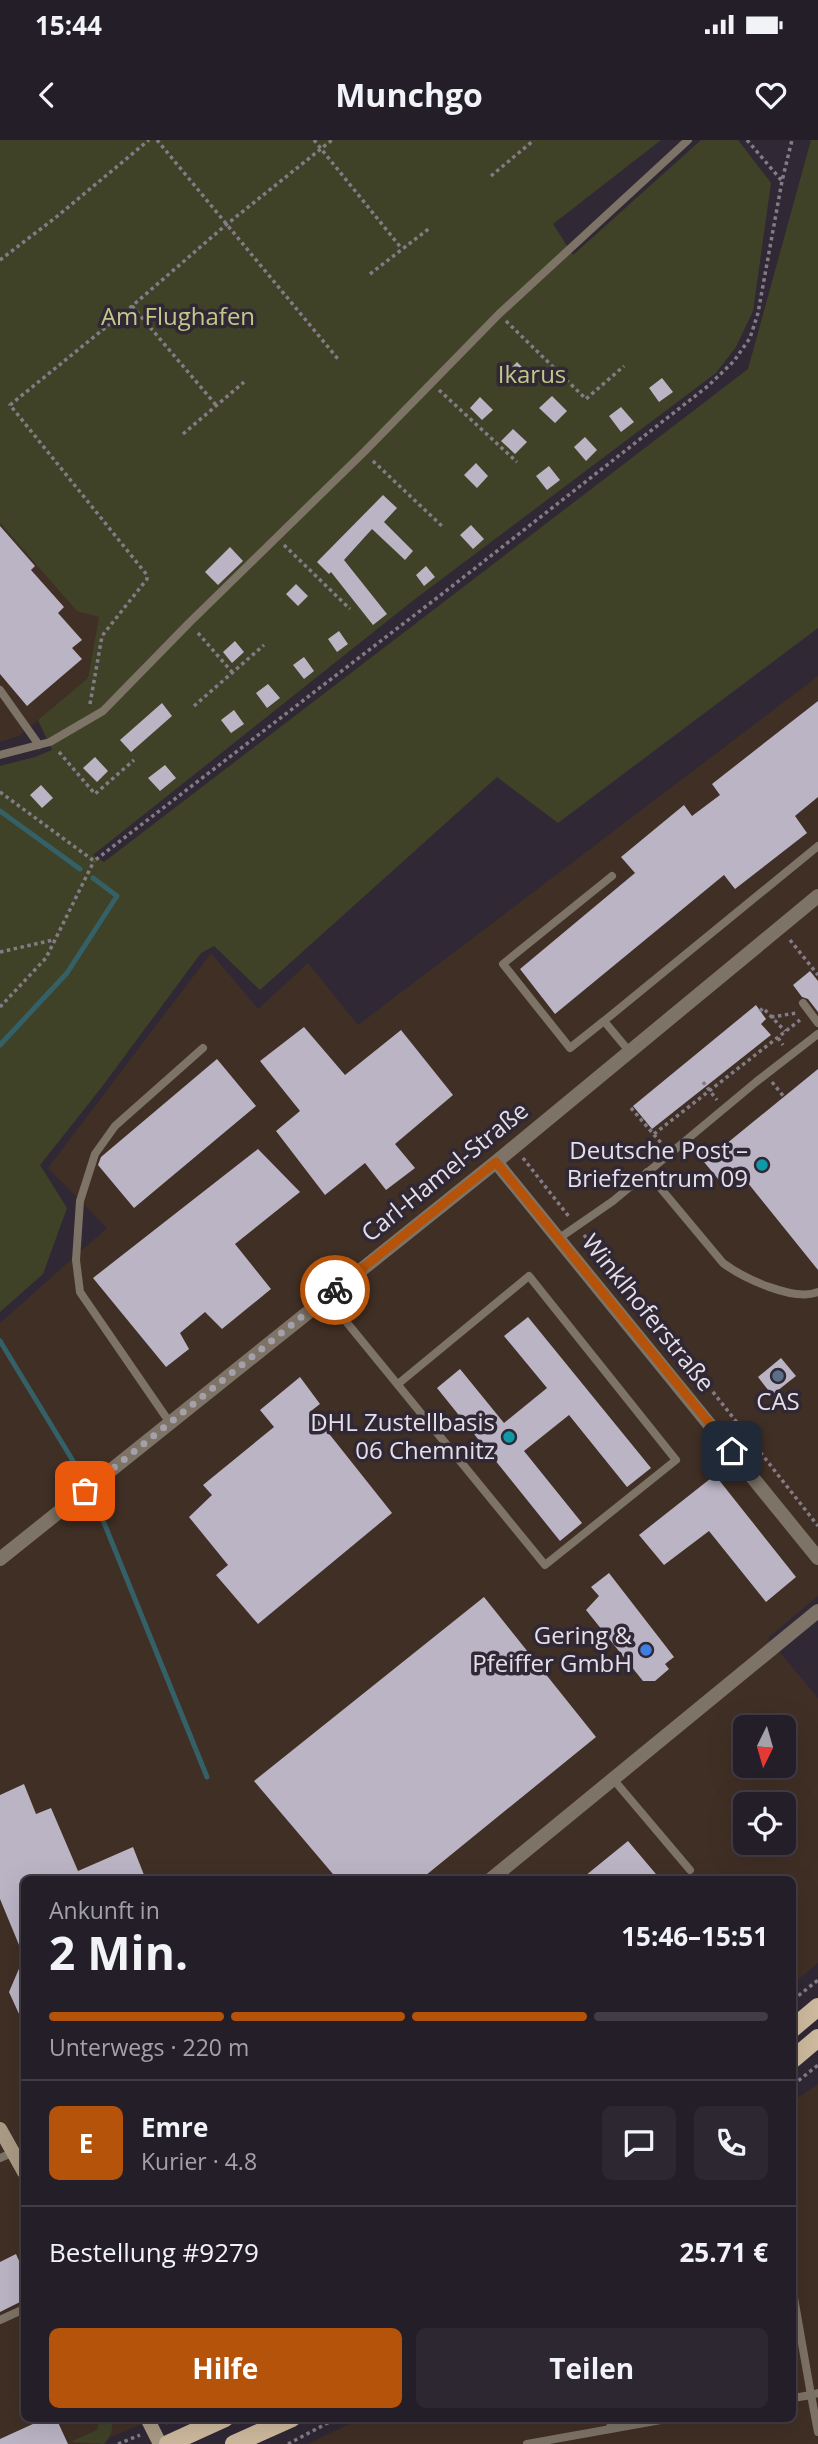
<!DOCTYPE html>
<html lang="de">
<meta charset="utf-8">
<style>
:root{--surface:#241e28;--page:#2c2730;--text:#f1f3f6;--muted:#a3a2a8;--line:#413c45;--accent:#b45309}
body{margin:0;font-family:"Open Sans",sans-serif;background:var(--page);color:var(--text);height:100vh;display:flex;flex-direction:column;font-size:26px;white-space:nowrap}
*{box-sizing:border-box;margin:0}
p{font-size:23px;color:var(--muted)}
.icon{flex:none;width:38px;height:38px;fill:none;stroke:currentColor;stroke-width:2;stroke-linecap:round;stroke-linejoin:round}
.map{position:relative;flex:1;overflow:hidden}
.panel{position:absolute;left:21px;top:1736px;width:775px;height:546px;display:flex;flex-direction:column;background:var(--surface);border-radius:10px;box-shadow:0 7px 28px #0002,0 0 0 2px var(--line)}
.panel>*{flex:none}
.needle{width:46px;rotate:185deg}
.fabs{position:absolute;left:733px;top:1575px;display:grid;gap:14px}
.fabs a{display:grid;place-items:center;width:63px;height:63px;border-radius:10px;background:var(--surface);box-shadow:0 7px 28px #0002,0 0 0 2px var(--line);font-size:35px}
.pin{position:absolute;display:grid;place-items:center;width:60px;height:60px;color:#fff;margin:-30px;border-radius:14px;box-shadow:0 4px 10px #0006}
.courier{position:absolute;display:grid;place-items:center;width:70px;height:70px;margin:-35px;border:5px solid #b45309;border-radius:50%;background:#fff;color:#222;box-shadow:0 2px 9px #0007}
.overview em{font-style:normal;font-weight:700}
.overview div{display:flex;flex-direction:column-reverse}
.overview{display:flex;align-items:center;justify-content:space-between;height:119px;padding:0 28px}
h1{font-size:46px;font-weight:700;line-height:52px}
.bar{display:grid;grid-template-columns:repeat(4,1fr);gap:10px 7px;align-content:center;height:84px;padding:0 28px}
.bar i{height:9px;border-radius:5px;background:var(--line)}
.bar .current{background:var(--accent)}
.bar p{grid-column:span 4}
.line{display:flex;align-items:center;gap:18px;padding:0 28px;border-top:2px solid var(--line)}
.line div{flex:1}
.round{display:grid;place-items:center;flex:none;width:74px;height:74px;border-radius:10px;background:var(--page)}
.action{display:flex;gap:14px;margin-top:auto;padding:14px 28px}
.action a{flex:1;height:80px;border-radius:10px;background:var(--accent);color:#fff;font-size:28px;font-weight:700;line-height:80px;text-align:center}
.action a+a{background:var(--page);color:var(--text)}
.status{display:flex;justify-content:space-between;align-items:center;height:49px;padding:0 35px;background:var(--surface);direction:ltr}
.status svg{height:19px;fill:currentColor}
header{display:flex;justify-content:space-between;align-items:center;height:91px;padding:0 28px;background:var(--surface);font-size:32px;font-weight:700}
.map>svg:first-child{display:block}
.industrial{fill:#402f25;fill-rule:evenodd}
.green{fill:#404228}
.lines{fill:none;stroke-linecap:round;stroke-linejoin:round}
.stream{stroke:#336167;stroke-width:5}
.building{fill:#bab4c5}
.path{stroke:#837c87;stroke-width:3.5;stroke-dasharray:3.5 3.5;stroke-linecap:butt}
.lane{stroke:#7d7366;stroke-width:8}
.street{stroke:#7d7366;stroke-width:14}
.secondary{stroke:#aa9b86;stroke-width:14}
.primary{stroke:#ceba9e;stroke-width:18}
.done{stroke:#a59fa9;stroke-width:7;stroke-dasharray:0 12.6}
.route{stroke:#b45309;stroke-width:9}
.culture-dot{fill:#0f9aa8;stroke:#302835;stroke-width:2.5}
.service-dot{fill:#5c6f8a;stroke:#302835;stroke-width:2.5}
.shop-dot{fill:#3f7fe0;stroke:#302835;stroke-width:2.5}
.labels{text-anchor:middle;stroke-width:7;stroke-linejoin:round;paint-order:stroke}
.park-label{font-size:24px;fill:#c3c88a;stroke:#302835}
.poi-label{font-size:24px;fill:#e4dfe8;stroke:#302835;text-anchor:end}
.street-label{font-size:24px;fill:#e4dfe8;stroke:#302835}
</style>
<div class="status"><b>15:44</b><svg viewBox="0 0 49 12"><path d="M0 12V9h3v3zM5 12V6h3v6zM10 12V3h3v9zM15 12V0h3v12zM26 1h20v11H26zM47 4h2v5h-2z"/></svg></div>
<header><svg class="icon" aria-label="back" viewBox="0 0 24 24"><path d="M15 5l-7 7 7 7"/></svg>Munchgo<svg class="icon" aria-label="heart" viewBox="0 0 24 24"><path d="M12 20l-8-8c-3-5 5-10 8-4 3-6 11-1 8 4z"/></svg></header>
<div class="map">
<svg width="818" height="2304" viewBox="0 0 818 2304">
<rect width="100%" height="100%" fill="#302835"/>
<path class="industrial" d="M0 383 77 470 100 477 88 538 19 596 0 602Z
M818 536V1456L768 1498 818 1558V1823L793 1844V1740H24V2278L154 2279 95 2304H0V1183L107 1088 48 1028 211 813 258 869 308 823 358 885ZM746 1587H784V1626H746ZM746 1664H784V1703H746Z
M818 1944V2304H307L360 2279 793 2278V1961Z"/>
<path class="green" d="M0 0H661L553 84 573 115 701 0H738L771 43 753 171 736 207 716 233 415 459 93 715 104 722 748 229 811 0H818V488L558 683 497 637 260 850 214 806 201 813 101 948 40 1025 67 1068 43 1134 0 1172V626L35 617 52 610 38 580 88 538 99 477 77 471 0 383Z
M99 2279H111C114 2288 111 2297 104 2304L70 2302 97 2290Z"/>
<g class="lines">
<path class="stream" d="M0 671 80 729
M0 905 67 833 117 756 93 738
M0 1201 81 1334
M96 1363 207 1637"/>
</g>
<path class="building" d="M517 222 529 234 518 246 505 234Z
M662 238 673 252 659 262 649 248Z
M552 256 567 271 555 283 539 268Z
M480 257 493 270 482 280 470 268Z
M621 267 634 282 621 292 609 276Z
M513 289 527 302 515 314 501 301Z
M585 297 597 310 586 321 574 307Z
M476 323 488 336 477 348 464 335Z
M549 326 560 340 547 350 536 336Z
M383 355 397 368 384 382 413 411 405 420 372 389 344 420 387 474 373 485 331 432 329 434 317 422Z
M471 385 484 399 473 409 460 395Z
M0 386 35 426 31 430 64 467 58 473 82 500 72 508 82 519 27 566 0 534Z
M230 407 243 421 218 445 205 432Z
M426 426 435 437 424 446 416 435Z
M296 444 308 456 298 466 286 454Z
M339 491 348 504 337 512 328 499Z
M235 501 244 512 232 523 223 512Z
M304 517 314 531 304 539 293 525Z
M268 544 280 558 267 568 256 553Z
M818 561V657L795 676 807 693 735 749 724 735 555 874 520 829 635 733 621 717 684 665 692 676 720 655 712 644Z
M162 563 172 576 131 612 120 600Z
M234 570 244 584 231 593 221 580Z
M95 617 108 631 97 642 83 628Z
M165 625 176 638 160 651 148 638Z
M41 645 53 658 42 668 30 655Z
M810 831 818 841V872L808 859 802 857 793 845Z
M756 865 766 879 761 884 771 895 652 989 633 966Z
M304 887 345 935 401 890 453 955 395 1004 415 1028 386 1050 365 1023 325 1055 276 991 300 971 260 921Z
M217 919 256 966 134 1068 98 1025 101 1017Z
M818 929V1130L735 1027 719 1040 704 1022Z
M258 1009 300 1052 235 1104 271 1149 222 1189 205 1172 180 1193 189 1209 166 1227 93 1138Z
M528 1177 651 1328 627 1347 569 1275 524 1311 582 1383 560 1401 437 1248 460 1229 504 1283 547 1248 504 1196Z
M781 1218 796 1236 772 1255 758 1237Z
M300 1237 320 1264 311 1271 392 1373 258 1484 216 1435 228 1425 189 1377 212 1355 203 1345 274 1287 260 1270Z
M715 1335 796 1437 766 1462 709 1391 664 1425 639 1395Z
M609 1433 674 1517 665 1524 669 1529 655 1541H643L586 1470 599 1456 591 1447Z
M484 1457 596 1597 420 1740H338L254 1641Z
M24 1644 36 1674 51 1668 78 1731 133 1707 146 1740H24V1885L9 1852 24 1817 0 1759V1655Z
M628 1701 661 1740H580Z
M16 2114 24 2132V2160L0 2172V2122Z
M46 2278H56L68 2304H0V2299Z"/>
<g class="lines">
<path class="path" d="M157 0 338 219
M314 0 402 109
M747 0 782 41
M491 36 534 0
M0 120 55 78 149 0
M370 134 431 87
M132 166 216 265
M506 181 586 259 624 226
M439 250 517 322
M183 294 244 242
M373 321 443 387
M284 405 350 469
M198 493 232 532
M90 564 102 496 147 439V435L10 265 132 166 227 84 332 0
M194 566 264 505
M59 612 95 654 134 620
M0 652 94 721 442 454 708 246 734 221 750 198 758 173 782 41 792 0
M790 800 818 835
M0 812 53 800
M0 867 46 818 94 721
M760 871 763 868 785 891
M771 877 797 873
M778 898 783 905
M703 942 717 960
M772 942 784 957
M631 968 662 1004
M654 994 800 880
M696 1005 708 1019
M523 1018 570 1078
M584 1095 677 1206 818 1386
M793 1860 818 1840
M793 1945 818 1925
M166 2283 177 2278
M118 2304 140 2295
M288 2304 337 2278"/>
<path class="lane" d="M0 550 39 605
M0 615 50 602 103 571 189 483 364 312 499 174 688 0
M803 863 818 883
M604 881 570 908 503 824 612 736
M629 911 604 881 818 706
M647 1032 723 1123C743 1138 794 1162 818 1152
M558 1099 613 1061 756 942 818 894
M326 1157 545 1425 676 1320 529 1136 398 1244
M170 1283 80 1152 76 1120 80 1061 95 1014 115 986 203 908
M613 1639 690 1730
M0 2018 14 2012
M793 2152 811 2255 793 2258
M0 2180 24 2169
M818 2253 811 2255 818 2292
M608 2289 619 2278
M527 2304 672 2278"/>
<path class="street" d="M496 1022 818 1418
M0 1419 496 1022 818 756
M490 1740 818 1471"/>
<path class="secondary" d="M0 1989 24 2032
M147 2278 160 2304"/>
<path class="primary" d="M793 1888 818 1867
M793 1919 818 1898
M168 2304 225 2278
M234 2304 292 2278"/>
</g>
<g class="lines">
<path class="done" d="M85 1351 335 1150"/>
<path class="route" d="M335 1150 496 1022 732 1311"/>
</g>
<g class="culture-dot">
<circle cx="762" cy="1025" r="7"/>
<circle cx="509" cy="1297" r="7"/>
</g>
<circle class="service-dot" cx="778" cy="1236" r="7"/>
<circle class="shop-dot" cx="646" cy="1510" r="7"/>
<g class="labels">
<g class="park-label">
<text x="178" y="185">Am Flughafen</text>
<text x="532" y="243">Ikarus</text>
</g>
<g class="poi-label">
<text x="748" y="1019">Deutsche Post –<tspan x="748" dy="28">Briefzentrum 09</tspan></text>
<text x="778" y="1270" text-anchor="middle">CAS</text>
<text x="495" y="1291">DHL Zustellbasis<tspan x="495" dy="28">06 Chemnitz</tspan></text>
<text x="632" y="1504">Gering &amp;<tspan x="632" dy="28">Pfeiffer GmbH</tspan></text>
</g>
<g class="street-label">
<text transform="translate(445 1032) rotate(-39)" y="8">Carl-Hamel-Straße</text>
<text transform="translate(648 1173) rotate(51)" y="8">Winklhoferstraße</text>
</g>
</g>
</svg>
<div class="fabs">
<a><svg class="needle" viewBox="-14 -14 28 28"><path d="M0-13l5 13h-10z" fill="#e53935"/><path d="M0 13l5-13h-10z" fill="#a3a2a8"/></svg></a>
<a><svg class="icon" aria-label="locate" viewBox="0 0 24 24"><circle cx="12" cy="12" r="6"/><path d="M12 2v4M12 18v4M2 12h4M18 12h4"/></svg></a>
</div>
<div class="pin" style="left:85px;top:1351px;background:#ea580c"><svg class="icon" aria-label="bag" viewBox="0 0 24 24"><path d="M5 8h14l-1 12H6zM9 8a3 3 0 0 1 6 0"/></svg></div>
<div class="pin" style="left:732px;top:1311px;background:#1f2937"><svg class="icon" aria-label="home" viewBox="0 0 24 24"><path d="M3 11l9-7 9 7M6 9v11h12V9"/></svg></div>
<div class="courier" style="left:335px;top:1150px"><svg class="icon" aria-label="bike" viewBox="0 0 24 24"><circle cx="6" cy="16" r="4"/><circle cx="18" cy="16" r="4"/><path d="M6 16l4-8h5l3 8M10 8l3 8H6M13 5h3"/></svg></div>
<section class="panel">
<div class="overview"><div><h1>2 Min.</h1><p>Ankunft in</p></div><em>15:46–15:51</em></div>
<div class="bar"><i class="current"></i><i class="current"></i><i class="current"></i><i></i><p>Unterwegs · 220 m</p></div>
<div class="line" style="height:126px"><b class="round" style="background:var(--accent);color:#fff">E</b><div><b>Emre</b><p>Kurier · 4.8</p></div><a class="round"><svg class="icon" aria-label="chat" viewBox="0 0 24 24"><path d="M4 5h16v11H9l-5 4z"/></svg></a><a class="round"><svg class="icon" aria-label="phone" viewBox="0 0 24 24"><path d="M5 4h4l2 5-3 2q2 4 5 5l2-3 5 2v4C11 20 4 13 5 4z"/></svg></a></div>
<div class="line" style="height:91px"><div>Bestellung #9279</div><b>25.71 €</b></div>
<div class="action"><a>Hilfe</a><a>Teilen</a></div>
</section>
</div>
